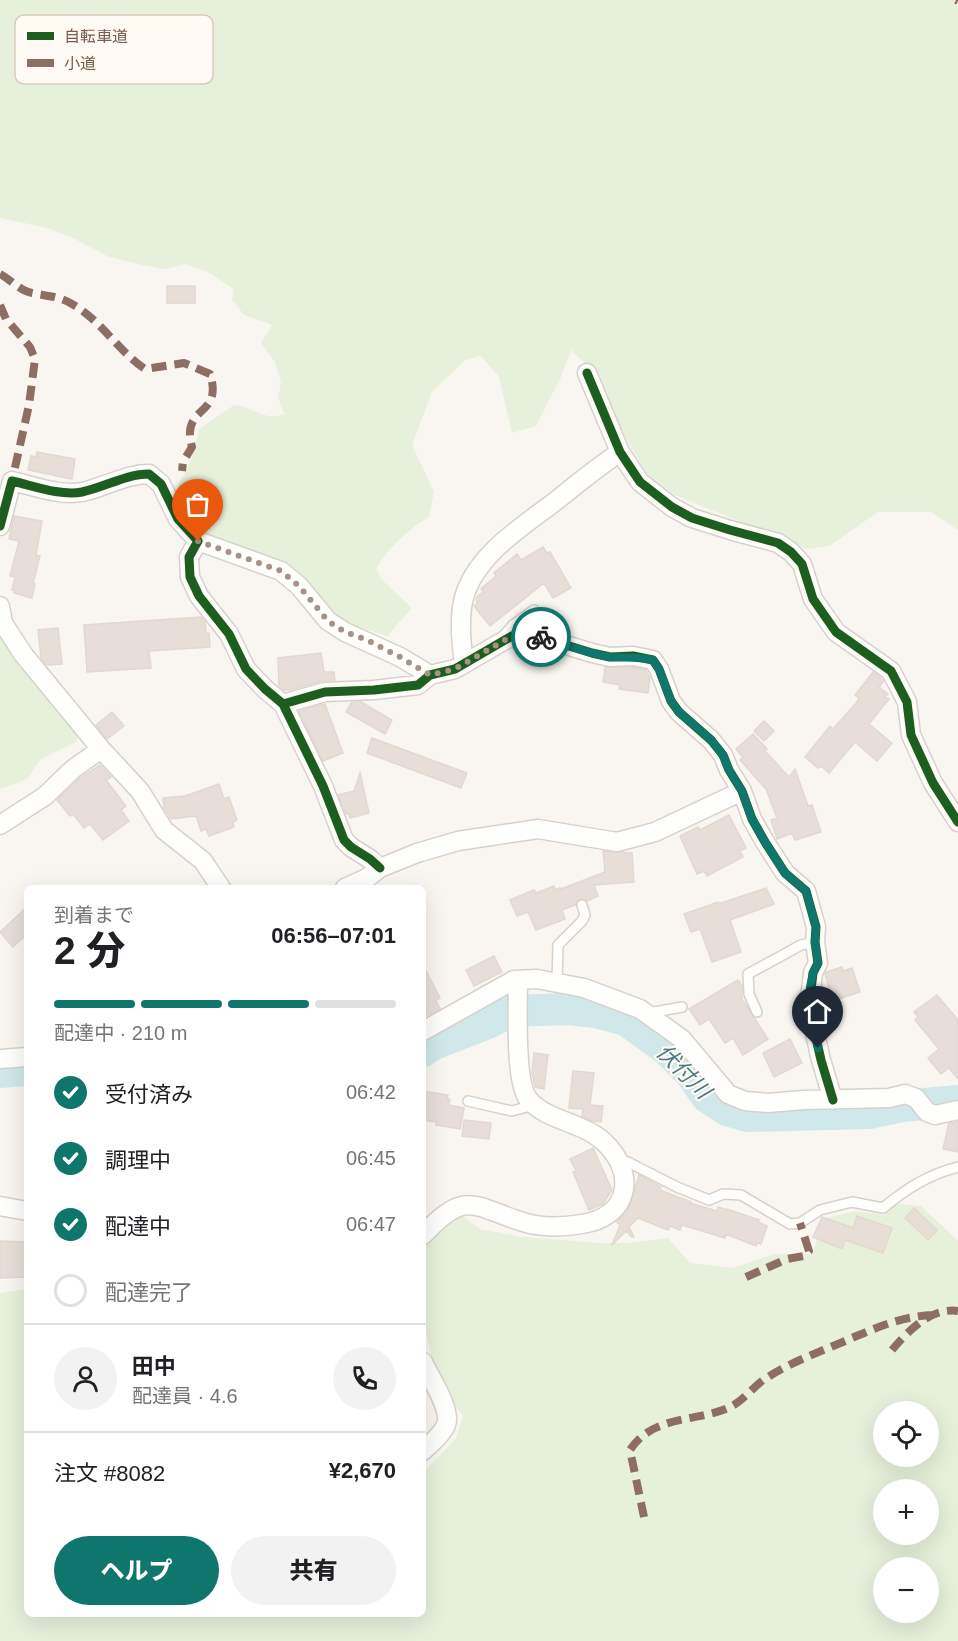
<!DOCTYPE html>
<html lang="ja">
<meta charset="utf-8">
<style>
:root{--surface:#fff;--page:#f2f2f2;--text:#202124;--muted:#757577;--line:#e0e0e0;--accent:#0f766e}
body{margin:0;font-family:Arial,"Noto Sans JP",sans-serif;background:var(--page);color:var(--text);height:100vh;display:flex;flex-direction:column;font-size:22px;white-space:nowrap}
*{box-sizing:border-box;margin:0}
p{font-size:20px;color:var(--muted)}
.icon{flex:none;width:33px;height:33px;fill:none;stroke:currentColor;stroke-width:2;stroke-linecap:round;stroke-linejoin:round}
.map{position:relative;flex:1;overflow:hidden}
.drawer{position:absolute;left:24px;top:885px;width:402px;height:732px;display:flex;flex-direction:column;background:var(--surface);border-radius:9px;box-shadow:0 6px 24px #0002}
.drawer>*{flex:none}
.tools{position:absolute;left:873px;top:1401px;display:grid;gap:12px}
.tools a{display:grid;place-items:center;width:66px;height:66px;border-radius:50%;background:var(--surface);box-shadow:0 6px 24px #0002;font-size:30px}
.pin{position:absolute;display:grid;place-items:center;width:51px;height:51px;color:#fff;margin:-62px -26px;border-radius:50% 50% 50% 0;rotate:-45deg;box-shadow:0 0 6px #0007}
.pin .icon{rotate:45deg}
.courier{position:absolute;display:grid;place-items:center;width:60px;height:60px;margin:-30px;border:4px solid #0f766e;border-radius:50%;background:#fff;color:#222;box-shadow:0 2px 8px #0007}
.overview em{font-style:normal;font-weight:800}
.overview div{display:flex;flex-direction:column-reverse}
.overview{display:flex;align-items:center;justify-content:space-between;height:102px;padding:0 30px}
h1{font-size:39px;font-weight:800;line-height:45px}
.bar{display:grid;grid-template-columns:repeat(4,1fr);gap:9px 6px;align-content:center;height:72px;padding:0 30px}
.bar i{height:8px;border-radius:4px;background:var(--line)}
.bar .current{background:var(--accent)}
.bar p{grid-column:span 4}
.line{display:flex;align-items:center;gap:15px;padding:0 30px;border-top:2px solid var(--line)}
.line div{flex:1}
.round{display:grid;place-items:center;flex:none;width:63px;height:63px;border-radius:32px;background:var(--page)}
ol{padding:0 30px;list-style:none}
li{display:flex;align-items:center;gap:18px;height:66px}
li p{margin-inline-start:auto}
li .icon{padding:6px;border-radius:50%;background:var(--accent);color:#fff;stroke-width:4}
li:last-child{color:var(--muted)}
li i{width:33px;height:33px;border:3px solid var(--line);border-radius:50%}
.cta{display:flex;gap:12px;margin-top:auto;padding:12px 30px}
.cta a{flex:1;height:69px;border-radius:36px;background:var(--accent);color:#fff;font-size:24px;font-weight:800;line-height:69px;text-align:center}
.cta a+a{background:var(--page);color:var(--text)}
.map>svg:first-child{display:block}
.green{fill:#e7f0db;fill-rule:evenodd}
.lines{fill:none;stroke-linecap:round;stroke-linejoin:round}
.river{stroke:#d0e8ea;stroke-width:32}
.building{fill:#e6ded7;stroke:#e2d8d2;stroke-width:1.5}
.service-casing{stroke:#d7d1cb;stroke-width:12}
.minor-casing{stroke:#d7d1cb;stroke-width:21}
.service{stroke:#fefefd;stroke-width:9}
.minor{stroke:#fefefd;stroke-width:18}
.quiet{stroke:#8d6e63;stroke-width:8;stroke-dasharray:15 8;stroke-linecap:butt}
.cycleway-casing{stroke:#fffaf3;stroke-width:13}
.cycleway{stroke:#1b5e20;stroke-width:9}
.done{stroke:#a69286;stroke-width:6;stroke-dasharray:0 10.8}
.route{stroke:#0f766e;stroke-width:8}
.labels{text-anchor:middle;stroke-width:4.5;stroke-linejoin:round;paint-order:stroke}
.water-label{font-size:22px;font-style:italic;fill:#437c86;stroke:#fffaf3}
.key{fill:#fffaf3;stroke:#d7cbc1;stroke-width:1.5}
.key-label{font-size:16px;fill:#7a5c4d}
</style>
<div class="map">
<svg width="958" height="1641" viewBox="0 0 958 1641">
<rect width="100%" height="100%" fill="#f9f5f0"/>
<path class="green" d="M0 0H958V530L931 512H878L829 546 807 549 677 496 648 475 608 408 587 365 571 350 561 377 536 426 512 433 499 377 481 356 465 360 432 392 412 445 434 492 429 517C407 531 389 546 376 569L383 581 412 608 387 636 343 622 328 609 219 539C199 530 172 509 180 482 182 476 187 471 189 465 194 454 196 441 199 429L234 405C255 407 263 422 285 414L278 398 281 383 275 362 261 343 272 325 244 315 232 299 234 289 206 271 185 264 165 269 141 265 107 256 77 240 48 228 0 218Z
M0 637 16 641 83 724 76 742 41 759 27 779 0 789Z
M897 1204 921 1206 958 1241V1641H0V1293L27 1289V1614H423V1473L456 1438 463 1416C457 1407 448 1399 444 1389 421 1342 423 1299 423 1248L439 1231 462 1216 480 1229 522 1237 599 1243H630L668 1238 690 1263 733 1268 774 1254H813L822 1219 856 1211 884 1215ZM884 1412H928V1456H884ZM884 1490H928V1534H884ZM884 1568H928V1612H884Z"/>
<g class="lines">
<path class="river" d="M423 1051 434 1044 490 1022 511 1011 568 1009 596 1012 626 1020 666 1049 691 1074 707 1097 727 1110 748 1116 869 1113 902 1106 958 1101
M0 1072 27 1070"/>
</g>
<path class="building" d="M167 286H195V303H167Z
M37 452 75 459 72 479 28 470 31 456 36 457Z
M14 516 42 521 36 555 40 556 33 583 35 584 32 598 14 593 15 590H12L15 577 10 576 19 541 9 539Z
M543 547 547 553 550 552 571 588 553 598 544 583 490 626 474 606 477 603 476 598 483 592 481 589 496 576 494 573 517 554 521 560Z
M201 617 205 622 206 633H209L210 647 149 651 151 668 87 672 84 625Z
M58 628 62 664 47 665 41 659 38 630Z
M321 653 324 672H334L335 680 322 681 290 690H283L279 686 278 658Z
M605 667H632L646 670 650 678 648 693 619 689 620 685 603 682Z
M873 672 882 679 884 681 879 687 888 694 885 697 889 699 869 724 892 743 877 761 855 742 829 773 821 766 818 768 805 757 830 726 833 729 856 703 859 698 855 695Z
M352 702H361L392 720 385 734 346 712Z
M325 704 343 753 323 761 299 711Z
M112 712 124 726 107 739 96 725Z
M764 721 774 731 764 741 754 731Z
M753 734 767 749 765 751 789 777 795 769 808 806 812 805 821 832 795 840 792 833 777 839 771 820 777 818 766 789 740 760 743 757 736 749Z
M372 738 467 773 461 788 367 753Z
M100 765 111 777 106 780 126 806 121 810 129 821 103 840 90 824 84 828 73 814 70 816 57 800 80 778Z
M360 773 369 813 350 818 349 814H346L338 795 354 791Z
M219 784 224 799 229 797 237 820 233 822 234 827 209 836 206 829 201 831 196 816 171 819 164 808 163 798 185 796Z
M729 815 746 848 740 851 743 857 707 876 704 871 697 874 680 836 698 827 700 830Z
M603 851 632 853 634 882 594 885 598 896 587 901 580 899 575 905 562 910 565 919 536 930 528 912 517 916 510 900 534 890 536 893 554 886 555 890 560 888 561 889 605 872Z
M766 888 774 904 730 920 741 952 712 962 700 929 691 932 684 914 718 902V904Z
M27 907V934L13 947 0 932Z
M494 956 502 972 474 986 466 970Z
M423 965 440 998 436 1000 440 1009 423 1017Z
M842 967 843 971 852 968 860 992 833 1001 825 974 826 972Z
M738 980 742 986V999L768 1039 743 1055 733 1038 725 1043 709 1019 700 1025 689 1009Z
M828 990 834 1009 822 1013 820 1006 822 993Z
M937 995 958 1020V1079L949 1068 941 1074 928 1058 939 1049 915 1020 918 1017 914 1012Z
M790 1039 802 1063 774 1077 763 1053Z
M534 1053 548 1055 544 1089 535 1087 532 1073Z
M573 1071 594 1073 590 1105 603 1106 601 1122 593 1121 582 1116 583 1109 569 1108Z
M423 1091 448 1095 447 1099H450L449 1105 464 1108 460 1129 436 1125V1122L423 1120Z
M464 1120 491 1123 489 1139 462 1136Z
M958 1122V1152L943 1149 949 1123Z
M593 1148 612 1190 603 1204 589 1210 573 1172 576 1171 570 1159Z
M639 1175 661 1187 660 1190 691 1202 690 1203 717 1211 718 1207 727 1210V1209L759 1220 758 1222 767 1226 761 1244 757 1243 756 1246 726 1234 725 1238 682 1225 680 1230 670 1226 668 1230 638 1218 629 1227 634 1237H632L626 1231 612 1245 620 1225 617 1222 629 1207Z
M914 1208 937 1230 928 1240 905 1218Z
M857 1216 892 1228 883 1253 845 1240 842 1249 813 1237 822 1217 853 1228Z
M0 1241 27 1242V1277L0 1278Z"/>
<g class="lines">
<g class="service-casing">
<path id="service" d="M505 634 513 625 534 610 547 637
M557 983 558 945 582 921 585 915 582 905
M757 1012 749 994 748 974 801 945 815 942
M649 1013 682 1007
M468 1101 512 1111 534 1105
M619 1161 628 1162 677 1187 709 1200 723 1194 741 1195 790 1224 800 1223 820 1210 852 1202 883 1208C906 1189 929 1174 958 1167"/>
</g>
<g class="minor-casing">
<path id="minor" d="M587 373 620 452 640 482 672 507 692 518 730 530 778 543 791 552 802 564 813 599 836 632 891 671 907 702 911 735 933 783 958 822
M0 526 12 481C34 486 60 496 82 492 105 487 126 474 149 474L161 484 178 519 198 541 189 557 190 577 199 596 229 634 246 669 265 689 283 704 323 786 344 840 351 847 370 859 380 868
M198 541 281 571 299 586 328 621 345 632 400 657 430 675
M0 606 3 623 23 654 101 749 140 791 164 830 203 861 221 888
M464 664C461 641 458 613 466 591 481 551 525 525 557 500 578 483 598 467 620 452
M283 704 325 692 374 690 418 685 430 675 455 669 512 636 527 633 592 653 610 657 633 656 653 660 659 669 671 701 679 712 711 740 723 755 729 770 742 791 752 819 765 842 785 873 806 891 816 927 815 942 818 963 813 973 809 1007 821 1060 833 1100
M0 825 45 796 73 769 101 749
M345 888 367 878 380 868 417 853 458 841 538 829 617 842 655 832 742 791
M423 1031 514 980 537 979 584 988 640 1009 682 1039 728 1094 745 1101 768 1103 804 1100 889 1098 905 1094 916 1098 927 1112 935 1115 958 1110
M0 1059 27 1057
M0 1206 27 1211
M423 1235C466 1189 472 1206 523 1222 541 1228 563 1227 582 1224 630 1217 637 1173 604 1142 583 1122 547 1121 529 1100 514 1084 518 1004 518 980
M423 1362C430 1378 452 1409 446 1425 442 1435 430 1444 423 1451"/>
</g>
<use href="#service" class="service"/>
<use href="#minor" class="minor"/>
<path class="quiet" d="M956 0 958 1
M0 274C10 279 20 291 32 293 46 296 59 296 72 304 101 320 118 351 145 369L184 363 210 374C224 418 180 404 192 447L183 462 182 471
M0 305 6 319 30 347 35 359 29 405 12 481
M746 1277 787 1259 804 1256 809 1251 800 1223
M892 1350C908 1331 931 1307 958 1311
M644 1517 630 1450C653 1415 695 1422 728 1408 743 1402 754 1385 768 1377 790 1363 814 1354 838 1344 869 1331 899 1316 933 1315"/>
<g class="cycleway-casing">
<path id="cycleway" d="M587 373 620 452 640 482 672 507 692 518 730 530 778 543 791 552 802 564 813 599 836 632 891 671 907 702 911 735 933 783 958 822
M0 526 12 481C34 486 60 496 82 492 105 487 126 474 149 474L161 484 178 519 198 541 189 557 190 577 199 596 229 634 246 669 265 689 283 704 323 786 344 840 351 847 370 859 380 868
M283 704 325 692 374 690 418 685 430 675 455 669 512 636 527 633 592 653 610 657 633 656 653 660 659 669 671 701 679 712 711 740 723 755 729 770 742 791 752 819 765 842 785 873 806 891 816 927 815 942 818 963 813 973 809 1007 821 1060 833 1100"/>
</g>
<use href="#cycleway" class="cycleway"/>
</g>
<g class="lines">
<path class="done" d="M198 541 281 571 299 586 328 621 345 632 367 640 400 657 430 675 455 669 512 636 527 633 541 637"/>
<path class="route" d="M541 637C564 643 586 654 610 657 625 658 638 657 653 660L659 669 671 701 679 712 711 740 723 755 729 770 742 791 752 819 765 842 785 873 806 891 816 927 815 942 818 963 813 973 810 987 809 1008 818 1048"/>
</g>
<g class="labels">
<g class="water-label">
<text transform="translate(684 1071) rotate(45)" y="8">伏付川</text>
</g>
</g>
<rect x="15" y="15" width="198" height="69" rx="9" class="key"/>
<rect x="27" y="32" width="27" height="8" fill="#1b5e20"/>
<rect x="27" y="59" width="27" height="8" fill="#8d6e63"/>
<g class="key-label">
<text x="64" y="42">自転車道</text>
<text x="64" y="69">小道</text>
</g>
</svg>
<div class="tools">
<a><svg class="icon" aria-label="locate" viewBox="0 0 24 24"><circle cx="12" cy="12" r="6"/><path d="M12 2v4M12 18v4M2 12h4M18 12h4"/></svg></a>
<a>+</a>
<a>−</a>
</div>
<div class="pin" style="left:198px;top:541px;background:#ea580c"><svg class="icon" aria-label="bag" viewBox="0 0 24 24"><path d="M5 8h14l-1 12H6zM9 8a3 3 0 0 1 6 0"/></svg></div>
<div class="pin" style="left:818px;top:1048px;background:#1f2937"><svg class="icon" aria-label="home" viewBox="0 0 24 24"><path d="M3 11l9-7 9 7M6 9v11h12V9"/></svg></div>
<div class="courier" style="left:541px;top:637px"><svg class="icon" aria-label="bike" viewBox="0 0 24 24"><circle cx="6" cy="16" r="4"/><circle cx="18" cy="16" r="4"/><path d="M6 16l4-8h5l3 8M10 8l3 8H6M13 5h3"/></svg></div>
<section class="drawer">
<div class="overview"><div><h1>2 分</h1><p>到着まで</p></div><em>06:56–07:01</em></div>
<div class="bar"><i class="current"></i><i class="current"></i><i class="current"></i><i></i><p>配達中 · 210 m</p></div>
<ol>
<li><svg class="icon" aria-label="check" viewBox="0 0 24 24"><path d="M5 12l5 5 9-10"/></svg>受付済み<p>06:42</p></li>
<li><svg class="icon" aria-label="check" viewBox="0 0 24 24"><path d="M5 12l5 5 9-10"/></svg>調理中<p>06:45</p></li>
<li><svg class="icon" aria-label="check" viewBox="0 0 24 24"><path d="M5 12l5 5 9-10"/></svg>配達中<p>06:47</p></li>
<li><i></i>配達完了</li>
</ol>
<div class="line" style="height:108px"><a class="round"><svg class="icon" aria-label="person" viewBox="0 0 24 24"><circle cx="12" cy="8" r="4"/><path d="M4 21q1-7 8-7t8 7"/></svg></a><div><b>田中</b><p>配達員 · 4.6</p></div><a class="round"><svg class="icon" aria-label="phone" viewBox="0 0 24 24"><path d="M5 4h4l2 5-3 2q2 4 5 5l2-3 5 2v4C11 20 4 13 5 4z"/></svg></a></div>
<div class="line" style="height:78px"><div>注文 #8082</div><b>¥2,670</b></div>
<div class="cta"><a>ヘルプ</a><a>共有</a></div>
</section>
</div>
